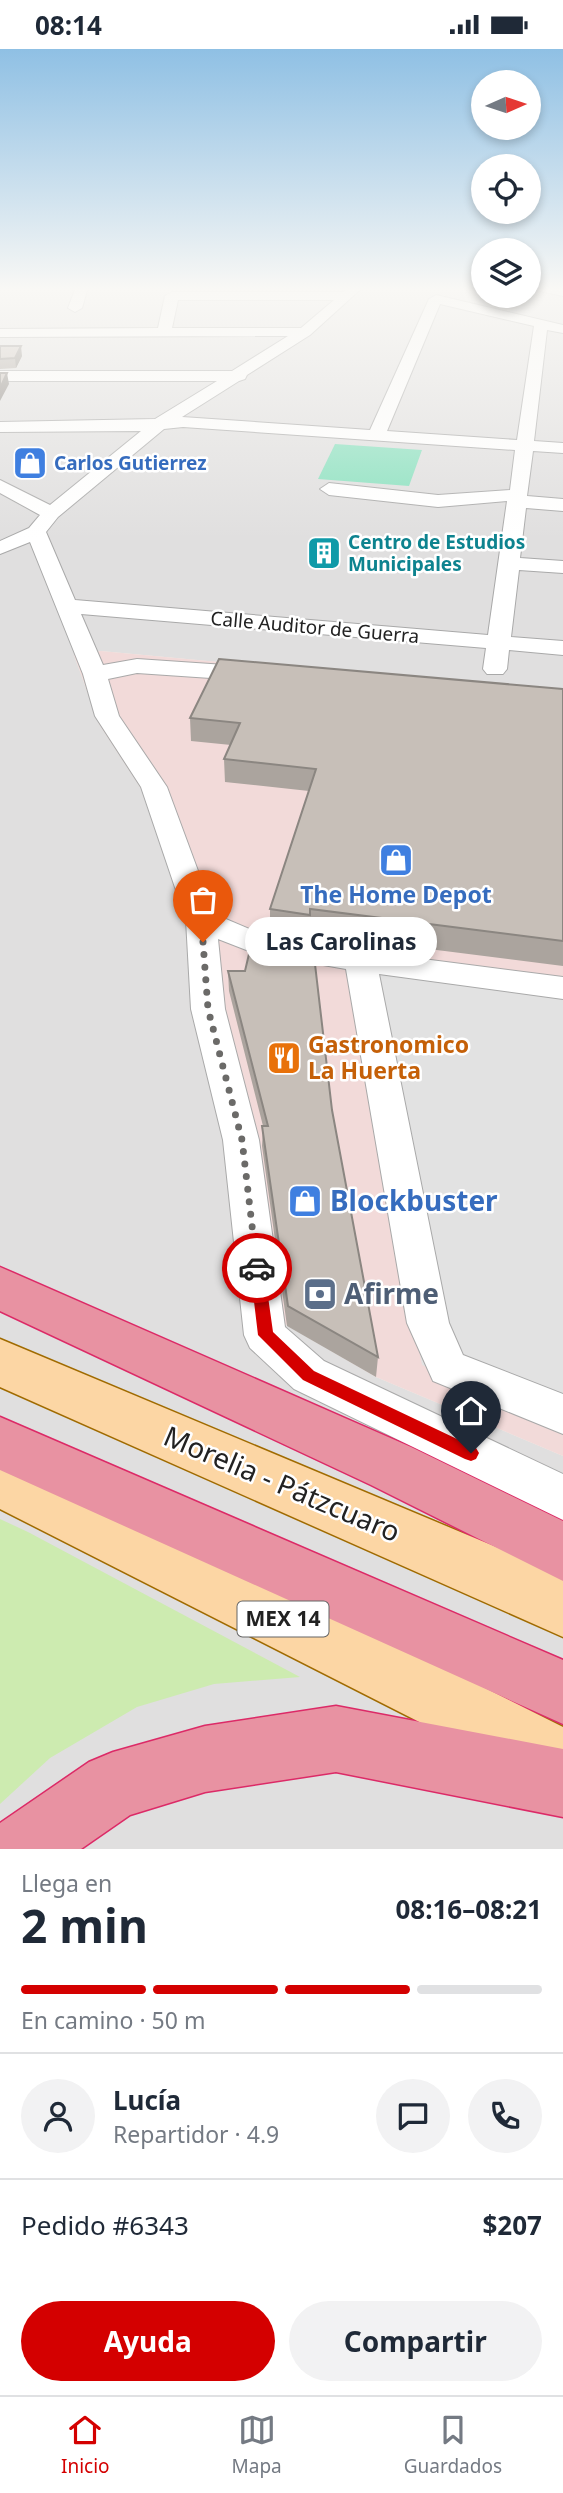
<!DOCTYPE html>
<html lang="es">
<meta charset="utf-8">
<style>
:root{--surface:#fff;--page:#f2f2f3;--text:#1f2937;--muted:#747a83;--line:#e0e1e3;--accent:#d40000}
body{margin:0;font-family:"Noto Sans",sans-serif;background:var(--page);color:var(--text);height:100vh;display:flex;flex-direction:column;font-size:26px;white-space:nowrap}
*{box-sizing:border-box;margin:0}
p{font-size:23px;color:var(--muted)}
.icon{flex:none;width:38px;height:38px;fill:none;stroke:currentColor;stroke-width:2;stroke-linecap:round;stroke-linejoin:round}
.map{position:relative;height:1800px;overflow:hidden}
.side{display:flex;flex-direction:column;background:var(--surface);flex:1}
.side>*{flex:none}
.needle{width:46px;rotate:87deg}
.controls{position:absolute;left:471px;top:21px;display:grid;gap:14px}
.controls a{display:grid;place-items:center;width:70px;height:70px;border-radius:50%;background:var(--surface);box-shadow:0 4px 10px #0003;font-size:35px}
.pin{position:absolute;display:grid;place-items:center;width:60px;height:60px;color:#fff;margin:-72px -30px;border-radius:50% 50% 50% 0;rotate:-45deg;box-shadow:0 0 7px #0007}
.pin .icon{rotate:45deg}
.courier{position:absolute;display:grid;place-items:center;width:70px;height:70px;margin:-35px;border:5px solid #d40000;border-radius:50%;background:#fff;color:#222;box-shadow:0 2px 9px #0007}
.bubble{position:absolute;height:49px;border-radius:24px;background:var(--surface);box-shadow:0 4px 10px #0003;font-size:23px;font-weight:700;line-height:49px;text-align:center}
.head em{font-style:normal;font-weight:700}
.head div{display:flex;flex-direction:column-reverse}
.head{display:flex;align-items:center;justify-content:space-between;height:119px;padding:0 21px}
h1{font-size:46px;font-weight:700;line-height:52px}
.bar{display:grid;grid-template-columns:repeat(4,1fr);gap:10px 7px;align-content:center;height:84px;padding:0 21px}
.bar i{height:9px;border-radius:5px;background:var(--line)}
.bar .selected{background:var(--accent)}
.bar p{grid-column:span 4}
.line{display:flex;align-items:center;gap:18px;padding:0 21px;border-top:2px solid var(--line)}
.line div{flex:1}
.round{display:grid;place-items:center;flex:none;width:74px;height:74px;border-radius:37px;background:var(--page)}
.button{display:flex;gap:14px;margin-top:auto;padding:14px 21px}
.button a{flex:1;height:80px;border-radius:42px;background:var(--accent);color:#fff;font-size:28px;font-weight:700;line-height:80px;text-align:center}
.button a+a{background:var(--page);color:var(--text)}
.status{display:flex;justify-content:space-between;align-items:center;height:49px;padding:0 35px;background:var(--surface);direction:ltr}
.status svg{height:19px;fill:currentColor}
.tabs{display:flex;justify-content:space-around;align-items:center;height:98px;border-top:2px solid var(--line);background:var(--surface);font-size:19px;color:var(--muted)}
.tabs a{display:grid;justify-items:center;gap:4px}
.tabs .selected{color:var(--accent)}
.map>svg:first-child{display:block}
.residential{fill:#e0dfdf}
.commercial{fill:#f2dad9}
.grass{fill:#cdebb0}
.pitch{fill:#88e0be}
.parking{fill:#e2e2e2}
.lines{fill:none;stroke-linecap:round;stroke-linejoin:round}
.minor-casing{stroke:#a9a9a9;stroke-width:2}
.major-casing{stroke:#a06b00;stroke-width:3}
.highway-casing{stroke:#dc2a67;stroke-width:3}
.minor{fill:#fff;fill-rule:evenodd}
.major{fill:#fcd6a4;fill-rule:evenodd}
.highway{fill:#e892a2;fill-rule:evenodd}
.wall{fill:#aba49e}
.shaded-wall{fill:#8b8681}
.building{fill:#c7bfb8;stroke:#8b8681;stroke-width:2}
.route{fill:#d40000}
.done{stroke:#6b6a68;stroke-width:7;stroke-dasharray:0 12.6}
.labels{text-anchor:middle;stroke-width:5;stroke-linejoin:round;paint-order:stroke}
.far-shop-label{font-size:19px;font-weight:bold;fill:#366cbe;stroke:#fff;text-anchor:start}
.far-culture-label{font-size:19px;font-weight:bold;fill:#0d838f;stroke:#fff;text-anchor:start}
.far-street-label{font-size:19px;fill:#222;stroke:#fff}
.shield{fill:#fff;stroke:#646464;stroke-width:2}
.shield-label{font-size:21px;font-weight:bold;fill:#222}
.shop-label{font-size:23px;font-weight:bold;fill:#366cbe;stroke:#fff}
.food-label{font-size:23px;font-weight:bold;fill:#c56008;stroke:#fff;text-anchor:start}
.near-shop-label{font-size:28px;font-weight:bold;fill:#366cbe;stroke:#fff;text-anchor:start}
.near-service-label{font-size:28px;font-weight:bold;fill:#4e5e75;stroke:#fff;text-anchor:start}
.near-street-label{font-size:28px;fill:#222;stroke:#fff}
</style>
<div class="status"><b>08:14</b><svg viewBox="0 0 49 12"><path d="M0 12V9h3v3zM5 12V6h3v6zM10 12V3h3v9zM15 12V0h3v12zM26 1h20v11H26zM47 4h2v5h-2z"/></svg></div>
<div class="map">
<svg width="563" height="1800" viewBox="0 0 563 1800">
<rect width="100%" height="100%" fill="#f2efe9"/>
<path class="residential" d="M0 238H483V247H528L529 238H563V645L101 602 74 606 99 675 142 741 199 888 284 1275 376 1328 563 1407V1800H0Z"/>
<path class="commercial" d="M101 602 563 645V1407L376 1328 285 1275 199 888 142 741 99 675 74 606Z"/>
<path class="grass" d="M0 1470 28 1483 300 1628 214 1635 137 1658 50 1709 0 1755Z"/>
<path class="pitch" d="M335 395 422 401 409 437 318 430Z"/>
<path class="parking" d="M347 919 563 947V1368L422 1316Z"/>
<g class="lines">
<g class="minor-casing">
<path id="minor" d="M76 238H88L82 259 75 263 68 259Z
M350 238H363L310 286 247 326 245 330 239 332 182 368 370 381 429 250 436 246 563 276V284L547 281 534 392 563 394V404L533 402 527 447 563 450V462L526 459 520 509 563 512V524L519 521 511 588 563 592V606L509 601 507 620 503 625H487L483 620 486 599 81 565 103 616 137 610 255 618 263 620 267 625 263 630 255 632 137 624 108 630 119 667 167 738 214 865 261 885 361 902 563 928V950L379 925 449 1274 463 1306 563 1345V1385L433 1332 407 1274 346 920 254 904 218 890 225 960 259 1091 285 1278 324 1312 563 1425V1471L294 1340 250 1299 244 1286 223 1091 191 960 186 871 141 738 95 667 83 625 30 493 0 505V492L29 479 40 466 0 444V431L50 456 141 382 0 383V373L155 370 217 332H0V322H232L288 287 0 288V280L158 279 165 247 172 243H343ZM178 251H334L301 279H172ZM440 255 534 277 517 391 387 382ZM183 378 515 401 510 441 438 446 329 434 320 440 329 446 438 458 507 452 488 586 75 551 46 483 58 468 164 380Z
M534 238 563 239V247L535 241Z"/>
</g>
<g class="major-casing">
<path id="major" d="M0 1290 563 1526V1588L0 1338Z
M0 1404 220 1506 563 1678V1746L0 1460Z"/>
</g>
<g class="highway-casing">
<path id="highway" d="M0 1218 411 1398 563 1472V1532L371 1436 0 1262Z
M0 1368 563 1611V1675L0 1421Z
M336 1657 563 1700V1768L336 1723 205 1743 130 1766 81 1800H0V1774L89 1713 113 1703 205 1677Z"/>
</g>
<use href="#minor" class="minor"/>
<use href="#major" class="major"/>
<use href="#highway" class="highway"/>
</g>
<path class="wall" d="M0 297 22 307 16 319 0 320Z
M563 640V917L310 885V891L270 884V860L309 742 225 733 224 710 231 696 191 692 190 669Z
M228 922 332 1061 378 1308 376 1328 287 1277 262 1097 263 1077 229 942Z"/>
<path class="shaded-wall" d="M21 297 22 307 16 319 15 309Z
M7 324 9 335 0 352V339Z"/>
<path class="building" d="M0 297H21L15 309 0 310Z
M0 324H7L0 339Z
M219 610 563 640V892L310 860V866L270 860 316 720 224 710 240 674 190 669Z
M253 888 313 898 332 1061 378 1308 288 1257 262 1077H268L228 922H245Z"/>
<linearGradient id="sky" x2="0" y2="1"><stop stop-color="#8fc0e4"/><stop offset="0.49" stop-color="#f9f8f5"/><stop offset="1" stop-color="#f9f8f5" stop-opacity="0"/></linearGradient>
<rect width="563" height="490" fill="url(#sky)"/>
<path class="route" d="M257 1213 264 1219 273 1283 314 1322 476 1399 479 1404 476 1410 471 1412 465 1410 303 1331 258 1286 250 1219Z"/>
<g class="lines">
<path class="done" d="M203 893 208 960 242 1091 257 1219"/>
</g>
<defs>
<g id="shop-square" transform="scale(1.75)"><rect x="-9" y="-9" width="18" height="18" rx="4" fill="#3f7fe0" stroke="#fff"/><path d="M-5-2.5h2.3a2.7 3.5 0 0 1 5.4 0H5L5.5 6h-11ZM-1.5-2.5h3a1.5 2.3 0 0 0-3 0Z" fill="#fff"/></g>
<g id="building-square" transform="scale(1.75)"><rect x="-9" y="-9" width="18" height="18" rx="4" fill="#0f9aa8" stroke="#fff"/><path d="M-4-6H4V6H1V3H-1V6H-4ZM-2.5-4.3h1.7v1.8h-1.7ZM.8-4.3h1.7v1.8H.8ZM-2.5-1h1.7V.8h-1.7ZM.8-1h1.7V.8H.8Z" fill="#fff"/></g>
<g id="restaurant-square" transform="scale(1.75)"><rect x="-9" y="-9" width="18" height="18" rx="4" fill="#e8710a" stroke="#fff"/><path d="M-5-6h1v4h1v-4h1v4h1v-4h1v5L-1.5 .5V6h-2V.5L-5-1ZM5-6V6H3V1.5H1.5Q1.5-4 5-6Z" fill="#fff"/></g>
<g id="bank-square" transform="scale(1.75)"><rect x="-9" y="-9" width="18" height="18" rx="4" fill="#5c6f8a" stroke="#fff"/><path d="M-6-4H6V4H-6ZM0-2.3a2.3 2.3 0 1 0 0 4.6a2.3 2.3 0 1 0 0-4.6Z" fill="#fff"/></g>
</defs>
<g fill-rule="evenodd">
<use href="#shop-square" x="30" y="414"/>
<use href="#building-square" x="324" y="504"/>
<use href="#shop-square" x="396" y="811"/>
<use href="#restaurant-square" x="284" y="1009"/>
<use href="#shop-square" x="305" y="1152"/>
<use href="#bank-square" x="320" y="1245"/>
</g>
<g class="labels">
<g class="far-shop-label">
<text x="54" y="421">Carlos Gutierrez</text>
</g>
<g class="far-culture-label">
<text x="348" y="500">Centro de Estudios<tspan x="348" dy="22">Municipales</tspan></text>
</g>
<g class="far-street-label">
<text transform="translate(315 578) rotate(5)" y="7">Calle Auditor de Guerra</text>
</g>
<rect class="shield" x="237.5" y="1552.5" width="91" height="35" rx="5"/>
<g class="shield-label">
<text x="283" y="1577">MEX 14</text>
</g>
<g class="shop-label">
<text x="396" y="854">The Home Depot</text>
</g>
<g class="food-label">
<text x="308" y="1004">Gastronomico<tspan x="308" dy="26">La Huerta</tspan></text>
</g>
<g class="near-shop-label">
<text x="330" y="1162">Blockbuster</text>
</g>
<g class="near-service-label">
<text x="344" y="1255">Afirme</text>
</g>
<g class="near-street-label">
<text transform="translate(282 1435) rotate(23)" y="10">Morelia - Pátzcuaro</text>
</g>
</g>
</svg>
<div class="controls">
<a><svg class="needle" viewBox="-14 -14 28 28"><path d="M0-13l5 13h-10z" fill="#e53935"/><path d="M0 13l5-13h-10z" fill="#747a83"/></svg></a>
<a><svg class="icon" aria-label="locate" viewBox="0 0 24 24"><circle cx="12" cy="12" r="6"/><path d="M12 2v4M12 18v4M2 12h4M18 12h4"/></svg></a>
<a><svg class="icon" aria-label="layers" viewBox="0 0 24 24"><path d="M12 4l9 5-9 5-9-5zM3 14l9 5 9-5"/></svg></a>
</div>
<div class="pin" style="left:203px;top:893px;background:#ea580c"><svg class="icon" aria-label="bag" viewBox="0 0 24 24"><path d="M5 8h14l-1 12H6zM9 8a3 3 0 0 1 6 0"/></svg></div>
<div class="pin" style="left:471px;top:1404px;background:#1f2937"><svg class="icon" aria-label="home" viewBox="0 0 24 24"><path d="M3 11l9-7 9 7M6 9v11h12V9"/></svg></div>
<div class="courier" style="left:257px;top:1219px"><svg class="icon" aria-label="car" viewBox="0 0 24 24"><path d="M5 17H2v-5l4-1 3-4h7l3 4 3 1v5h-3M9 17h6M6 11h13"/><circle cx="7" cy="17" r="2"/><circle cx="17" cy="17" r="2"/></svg></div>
<div class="bubble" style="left:245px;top:868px;width:192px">Las Carolinas</div>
</div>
<section class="side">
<div class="head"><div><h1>2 min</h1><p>Llega en</p></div><em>08:16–08:21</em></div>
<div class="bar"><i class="selected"></i><i class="selected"></i><i class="selected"></i><i></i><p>En camino · 50 m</p></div>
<div class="line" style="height:126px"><a class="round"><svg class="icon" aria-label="person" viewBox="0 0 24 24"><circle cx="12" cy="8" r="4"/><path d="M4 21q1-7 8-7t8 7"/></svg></a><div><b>Lucía</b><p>Repartidor · 4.9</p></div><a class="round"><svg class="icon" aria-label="chat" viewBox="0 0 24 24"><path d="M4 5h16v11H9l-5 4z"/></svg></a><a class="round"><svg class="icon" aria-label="phone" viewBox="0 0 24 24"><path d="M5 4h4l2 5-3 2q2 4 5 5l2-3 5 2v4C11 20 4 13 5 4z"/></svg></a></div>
<div class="line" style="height:91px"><div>Pedido #6343</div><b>$207</b></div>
<div class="button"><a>Ayuda</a><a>Compartir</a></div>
</section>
<nav class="tabs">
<a class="selected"><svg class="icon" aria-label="home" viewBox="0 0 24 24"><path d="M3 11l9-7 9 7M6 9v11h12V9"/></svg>Inicio</a>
<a><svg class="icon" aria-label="map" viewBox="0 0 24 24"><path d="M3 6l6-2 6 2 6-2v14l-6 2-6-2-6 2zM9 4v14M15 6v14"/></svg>Mapa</a>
<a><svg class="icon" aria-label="saved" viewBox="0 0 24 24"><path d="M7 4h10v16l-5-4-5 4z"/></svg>Guardados</a>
</nav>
